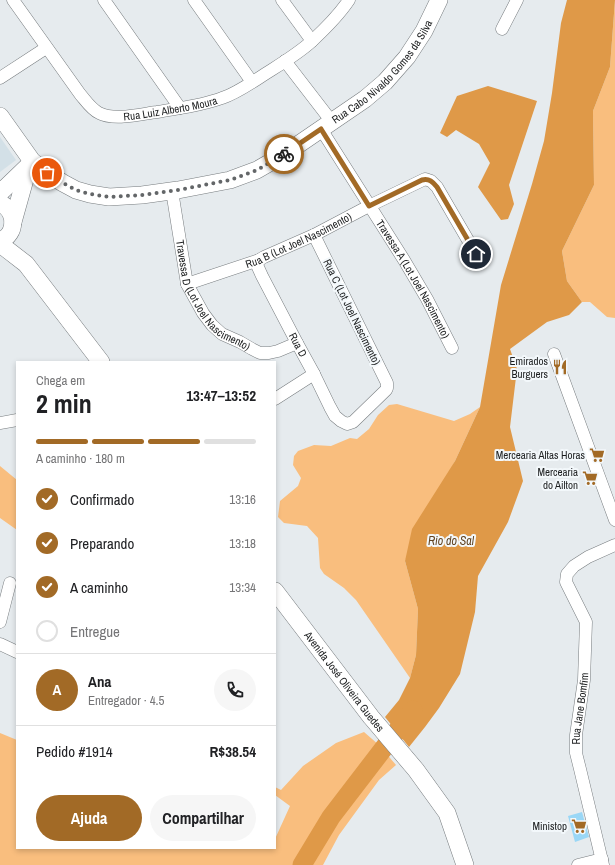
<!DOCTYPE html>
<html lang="pt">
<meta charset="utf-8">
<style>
:root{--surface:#fff;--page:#f6f6f6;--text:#202124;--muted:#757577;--line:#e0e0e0;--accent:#a26a26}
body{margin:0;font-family:"Archivo Narrow",sans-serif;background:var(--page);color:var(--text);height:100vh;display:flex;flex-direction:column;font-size:15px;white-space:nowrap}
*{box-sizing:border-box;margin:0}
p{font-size:13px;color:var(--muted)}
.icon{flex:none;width:22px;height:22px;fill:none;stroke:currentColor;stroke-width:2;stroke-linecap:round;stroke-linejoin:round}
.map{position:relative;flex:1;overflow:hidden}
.sheet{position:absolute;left:16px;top:361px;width:260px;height:488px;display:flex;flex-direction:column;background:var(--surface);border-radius:0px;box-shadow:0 2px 6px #0003}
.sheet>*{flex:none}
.pin{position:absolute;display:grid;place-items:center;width:34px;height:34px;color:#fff;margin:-17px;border:2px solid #fff;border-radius:50%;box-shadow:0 1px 4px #0007}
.courier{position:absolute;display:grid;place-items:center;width:40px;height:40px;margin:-20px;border:3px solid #a26a26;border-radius:50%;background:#fff;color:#222;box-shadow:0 1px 5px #0007}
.headline em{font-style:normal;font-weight:800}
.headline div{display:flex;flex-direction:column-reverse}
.headline{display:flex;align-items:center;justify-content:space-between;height:68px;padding:0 20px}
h1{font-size:26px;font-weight:800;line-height:30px}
.bar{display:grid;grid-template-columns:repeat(4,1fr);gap:6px 4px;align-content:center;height:48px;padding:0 20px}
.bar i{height:5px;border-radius:3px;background:var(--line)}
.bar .active{background:var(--accent)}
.bar p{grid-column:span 4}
.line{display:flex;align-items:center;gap:10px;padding:0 20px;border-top:1px solid var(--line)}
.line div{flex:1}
.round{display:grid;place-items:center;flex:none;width:42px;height:42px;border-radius:21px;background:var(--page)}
ol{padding:0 20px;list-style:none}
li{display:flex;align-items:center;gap:12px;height:44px}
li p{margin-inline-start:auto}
li .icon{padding:4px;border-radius:50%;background:var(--accent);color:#fff;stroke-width:4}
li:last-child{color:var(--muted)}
li i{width:22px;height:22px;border:2px solid var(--line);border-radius:50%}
.button{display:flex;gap:8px;margin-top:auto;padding:8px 20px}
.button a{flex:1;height:46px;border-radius:24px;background:var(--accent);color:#fff;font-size:16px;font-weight:800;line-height:46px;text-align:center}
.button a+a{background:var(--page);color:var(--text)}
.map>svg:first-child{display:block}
.built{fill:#d3e0e7}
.green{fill:#f9be7e}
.water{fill:#df9948}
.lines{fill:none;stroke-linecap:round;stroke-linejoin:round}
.river{stroke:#df9948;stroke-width:19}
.building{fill:#9ad7f6}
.street-casing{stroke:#777c7f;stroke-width:13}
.secondary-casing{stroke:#777c7f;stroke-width:18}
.street{stroke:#fff;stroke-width:12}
.secondary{stroke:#fff;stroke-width:17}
.done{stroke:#636668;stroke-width:4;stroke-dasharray:0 7.2}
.route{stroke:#a26a26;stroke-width:5}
.labels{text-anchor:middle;stroke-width:4;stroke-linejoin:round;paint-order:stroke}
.street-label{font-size:11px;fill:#1d1f20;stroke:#f3f8fb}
.poi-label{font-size:11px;fill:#1d1f20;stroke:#f3f8fb;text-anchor:end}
.water-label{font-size:12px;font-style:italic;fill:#624423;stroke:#f3f8fb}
</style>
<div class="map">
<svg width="615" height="865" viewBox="0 0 615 865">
<rect width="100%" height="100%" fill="#e6ebee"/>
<path class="built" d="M0 137 16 160 0 172Z"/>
<path class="green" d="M615 0V318L607 317 590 302H582L567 281 562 251 594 185 593 111 610 67Z
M397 404 454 421 470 414 480 407 455 461 405 561 418 609 416 655 410 678 356 600 344 588 324 574 320 568 318 538 307 526 284 523 278 517 280 501 298 486 301 478 293 465 294 456 298 451 314 445 331 446 350 438 357 439 369 429 378 415 389 405Z
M0 466 17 480V530L0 518Z
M364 732 379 745 396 765 379 780 339 835 323 865H0V733L17 740V848H275V839L290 806 275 795V787L281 790 303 766 336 743Z"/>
<path class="water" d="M567 0H615L610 67 593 111 594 185 562 251 567 281 582 302 569 315 547 322 510 349 517 369 510 427 523 481 508 522 478 576 475 612 460 674 439 708 425 727 409 747 385 717 399 700 410 678 416 655 418 609 405 561 412 529 455 461 480 407 501 285 532 184 544 141 552 93 561 23Z
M488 86 537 101 509 185 514 204 508 219 501 220 478 187 490 163 479 144 456 130 447 137 440 133 457 96Z"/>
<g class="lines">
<path class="river" d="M302 865 331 817 413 710"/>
</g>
<path class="building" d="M582 812 589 837 575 842 568 816Z"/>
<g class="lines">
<g class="street-casing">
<g id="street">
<path id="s1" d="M13 0 80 94C86 101 91 109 99 113 114 121 141 114 157 112 179 108 201 106 222 98 235 94 251 83 262 76 279 65 298 54 312 41 326 28 339 15 349 0"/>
<path d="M104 0 180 108"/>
<path d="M194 0 252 82"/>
<path d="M282 0 312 41"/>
<path d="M502 29 517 0"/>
<path d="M285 61 332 122"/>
<path d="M0 78 46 48"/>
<path id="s2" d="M321 129 404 260 427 299 452 348"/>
<path id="s3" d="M172 191 187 284 203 313 212 325 222 334 240 342 252 349 260 353H269L278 351 297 343"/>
<path id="s4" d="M259 260 257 265 262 276 297 343 314 374 330 407 335 416 341 421 347 424 353 422 386 390 387 388V383L314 235"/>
<path id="s5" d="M187 284 259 260 264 257 314 235 369 206 425 179 431 181 437 187 476 254"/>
<path d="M554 354 615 520"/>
<path d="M275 399 314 374"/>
<path d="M0 423 17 420"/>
<path d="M0 622 10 583"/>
<path d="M0 644 17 652"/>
<path d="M578 865 602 859"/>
<path id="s6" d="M603 865 580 769 576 753V735L584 680 586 622 566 582 567 574 574 566 588 557 615 545"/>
</g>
</g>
<g class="secondary-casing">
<g id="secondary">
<path id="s7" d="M0 116 32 161 47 173 63 183 76 190 90 194 109 197 142 195 178 190 230 180 257 170 283 155 365 99 385 82 407 57 424 31 439 0"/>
<path d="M0 193 28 166"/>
<path d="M0 203C17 211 17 234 0 241"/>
<path d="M13 222 29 165"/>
<path d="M0 244 26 264 101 362"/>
<path id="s8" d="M275 591 371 717 416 770 447 813 465 865"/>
</g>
</g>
<use href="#street" class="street"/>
<use href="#secondary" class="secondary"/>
</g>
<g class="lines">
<path class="done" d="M47 173 63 183 76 190 90 194 109 197 142 195 178 190 230 180 257 170 284 154"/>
<path class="route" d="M284 154 321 129 369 206 422 180C429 178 433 182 437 187L476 254"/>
</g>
<defs>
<g id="restaurant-bare" transform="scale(1.2)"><path d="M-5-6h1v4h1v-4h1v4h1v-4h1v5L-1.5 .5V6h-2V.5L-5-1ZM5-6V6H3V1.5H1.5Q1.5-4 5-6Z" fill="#a26a26" stroke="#f3f8fb" stroke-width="2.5" paint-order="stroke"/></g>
<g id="supermarket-bare" transform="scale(1.2)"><path d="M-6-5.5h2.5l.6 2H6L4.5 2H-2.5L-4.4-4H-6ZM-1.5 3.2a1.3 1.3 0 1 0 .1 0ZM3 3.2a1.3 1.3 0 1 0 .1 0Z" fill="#a26a26" stroke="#f3f8fb" stroke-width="2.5" paint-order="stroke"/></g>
</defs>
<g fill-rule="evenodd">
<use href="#restaurant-bare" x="560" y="367"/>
<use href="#supermarket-bare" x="597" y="455"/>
<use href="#supermarket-bare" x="590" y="478"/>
<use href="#supermarket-bare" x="579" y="826"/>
</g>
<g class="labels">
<g class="street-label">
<text dy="4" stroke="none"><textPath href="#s7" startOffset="454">Rua Cabo Nivaldo Gomes da Silva</textPath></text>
<text dy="4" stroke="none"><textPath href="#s1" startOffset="215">Rua Luiz Alberto Moura</textPath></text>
<text dy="4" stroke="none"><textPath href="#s5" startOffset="120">Rua B (Lot Joel Nascimento)</textPath></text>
<text dy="4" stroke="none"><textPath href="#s2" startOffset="176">Travessa A (Lot Joel Nascimento)</textPath></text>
<text dy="4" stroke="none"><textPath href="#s3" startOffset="118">Travessa D (Lot Joel Nascimento)</textPath></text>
<text transform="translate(352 312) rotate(64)" y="4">Rua C (Lot Joel Nascimento)</text>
<text dy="4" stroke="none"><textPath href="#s4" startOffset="95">Rua D</textPath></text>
<text dy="4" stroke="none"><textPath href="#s8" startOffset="114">Avenida José Oliveira Guedes</textPath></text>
<text dy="4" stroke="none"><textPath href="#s6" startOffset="160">Rua Jane Bomfim</textPath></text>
</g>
<g class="poi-label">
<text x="548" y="365">Emirados<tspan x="548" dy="13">Burguers</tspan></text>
<text x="585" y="459">Mercearia Altas Horas</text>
<text x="578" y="476">Mercearia<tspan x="578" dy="13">do Ailton</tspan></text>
<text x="567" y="830">Ministop</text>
</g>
<g class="water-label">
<text x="451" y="545">Rio do Sal</text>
</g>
</g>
</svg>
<div class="pin" style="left:47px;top:173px;background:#ea580c"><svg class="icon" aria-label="bag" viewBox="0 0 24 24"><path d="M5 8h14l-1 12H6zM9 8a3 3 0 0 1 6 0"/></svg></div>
<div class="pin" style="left:476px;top:254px;background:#1f2937"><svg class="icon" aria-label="home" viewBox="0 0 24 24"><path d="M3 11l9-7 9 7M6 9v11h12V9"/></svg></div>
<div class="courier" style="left:284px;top:154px"><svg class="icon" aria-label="bike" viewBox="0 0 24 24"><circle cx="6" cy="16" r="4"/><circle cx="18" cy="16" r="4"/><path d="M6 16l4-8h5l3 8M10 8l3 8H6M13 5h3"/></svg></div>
<section class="sheet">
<div class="headline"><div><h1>2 min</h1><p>Chega em</p></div><em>13:47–13:52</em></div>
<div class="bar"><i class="active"></i><i class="active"></i><i class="active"></i><i></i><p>A caminho · 180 m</p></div>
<ol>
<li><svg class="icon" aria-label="check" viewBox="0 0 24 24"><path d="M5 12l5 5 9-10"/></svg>Confirmado<p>13:16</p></li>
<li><svg class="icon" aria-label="check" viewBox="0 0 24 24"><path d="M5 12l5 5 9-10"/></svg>Preparando<p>13:18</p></li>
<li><svg class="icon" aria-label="check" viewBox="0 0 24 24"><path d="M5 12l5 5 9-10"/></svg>A caminho<p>13:34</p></li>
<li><i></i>Entregue</li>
</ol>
<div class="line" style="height:72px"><b class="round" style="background:var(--accent);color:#fff">A</b><div><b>Ana</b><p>Entregador · 4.5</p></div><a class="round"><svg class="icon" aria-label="phone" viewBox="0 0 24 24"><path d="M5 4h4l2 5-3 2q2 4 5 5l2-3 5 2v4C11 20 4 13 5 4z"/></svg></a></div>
<div class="line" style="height:52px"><div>Pedido #1914</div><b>R$38.54</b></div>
<div class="button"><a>Ajuda</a><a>Compartilhar</a></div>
</section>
</div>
